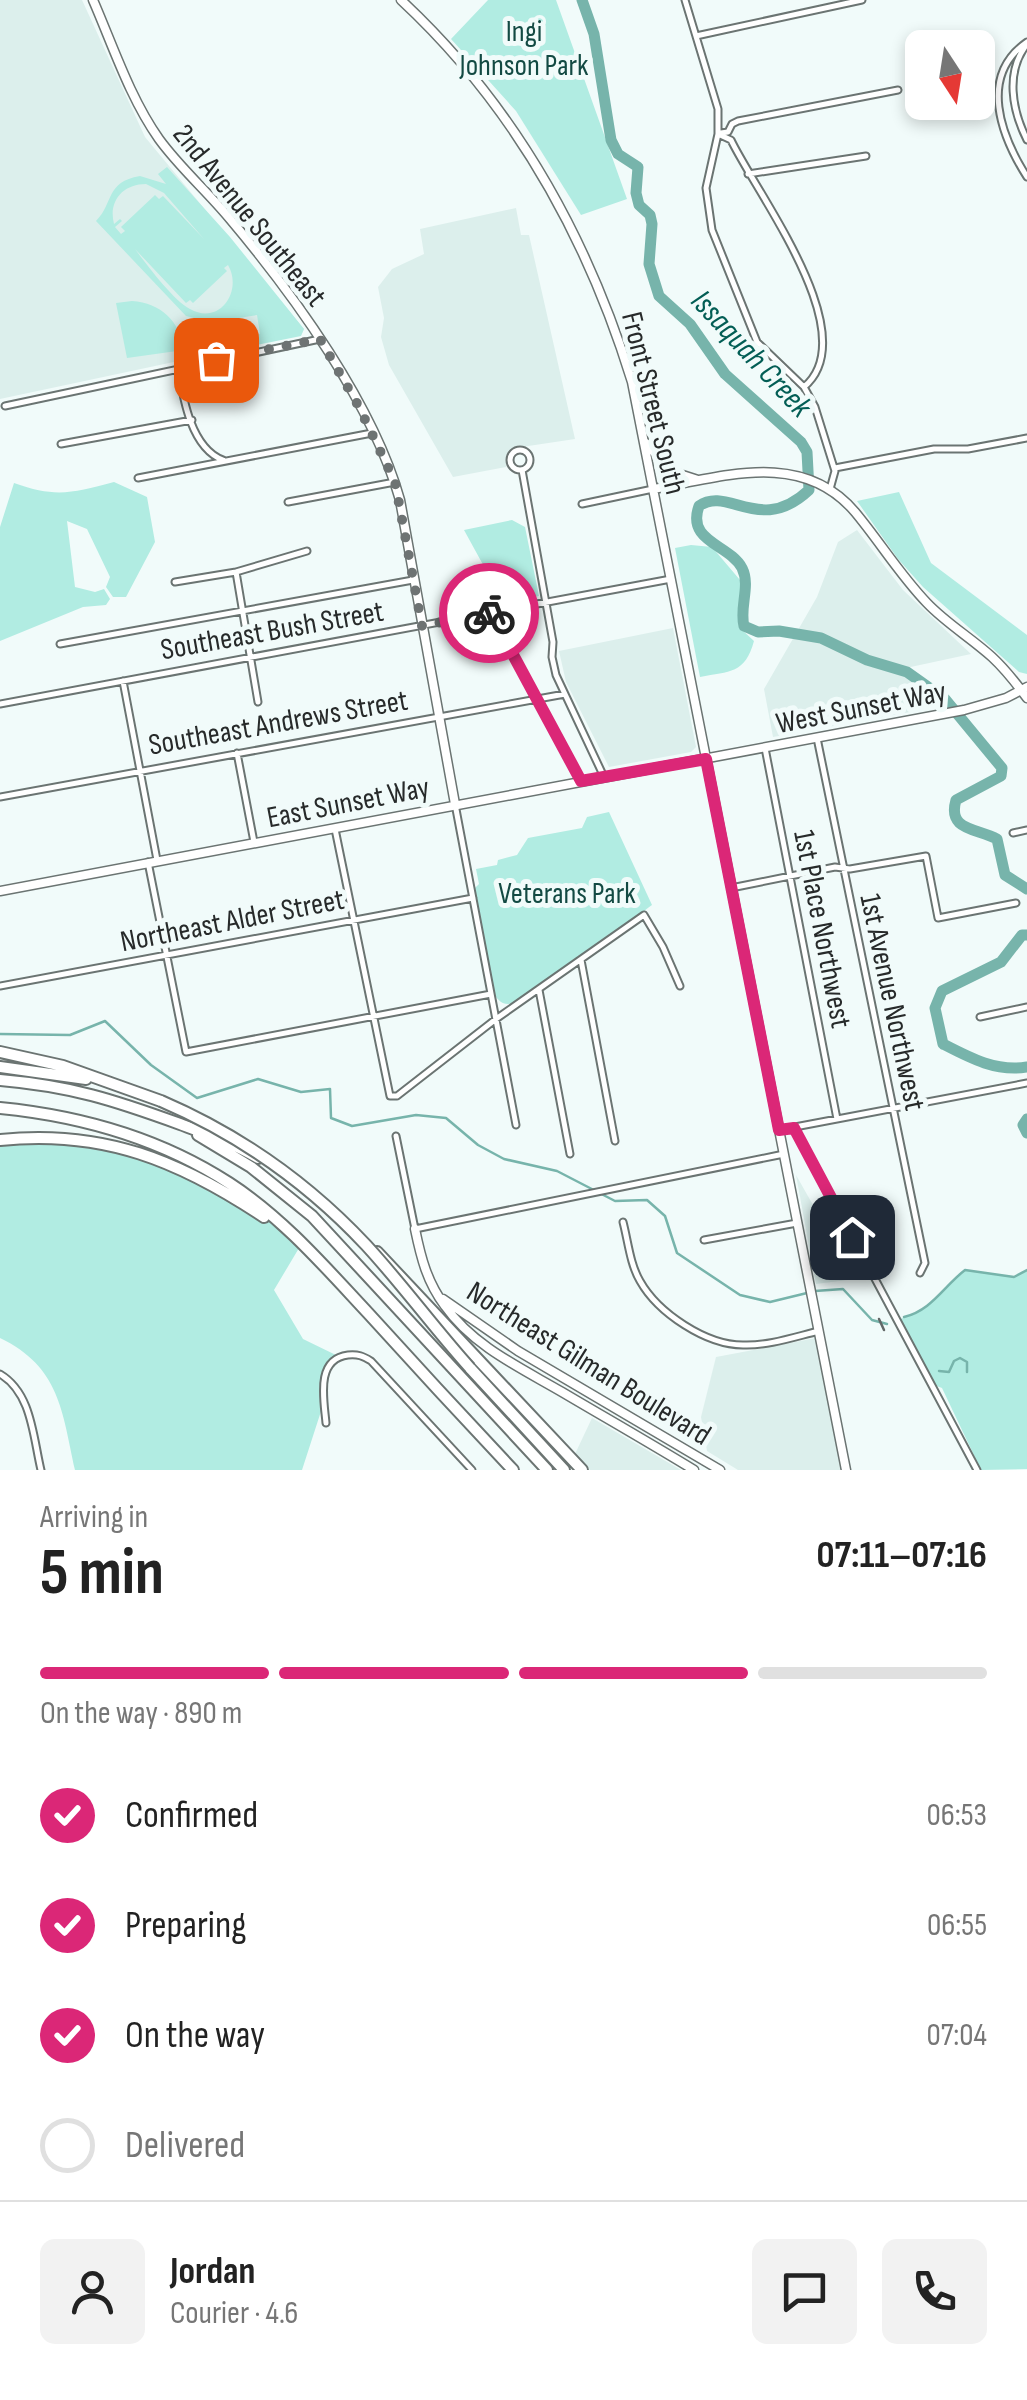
<!DOCTYPE html>
<meta charset="utf-8">
<style>
:root{--surface:#fff;--page:#f2f2f2;--text:#222;--muted:#767676;--line:#e0e0e0;--accent:#db2777}
body{margin:0;font-family:"Sofia Sans Condensed",sans-serif;background:var(--page);color:var(--text);height:100vh;display:flex;flex-direction:column;font-size:38px;white-space:nowrap}
*{box-sizing:border-box;margin:0}
p{font-size:32px;color:var(--muted)}
.icon{flex:none;width:55px;height:55px;fill:none;stroke:currentColor;stroke-width:2;stroke-linecap:round;stroke-linejoin:round}
.map{position:relative;height:1470px;overflow:hidden}
.side{display:flex;flex-direction:column;background:var(--surface);flex:1}
.side>*{flex:none}
.needle{width:65px;rotate:168deg}
.fabs{position:absolute;left:905px;top:30px;display:grid;gap:20px}
.fabs a{display:grid;place-items:center;width:90px;height:90px;border-radius:15px;background:var(--surface);box-shadow:0 5px 15px #0003;font-size:50px}
.pin{position:absolute;display:grid;place-items:center;width:85px;height:85px;color:#fff;margin:-42px;border-radius:20px;box-shadow:0 5px 15px #0006}
.courier{position:absolute;display:grid;place-items:center;width:100px;height:100px;margin:-50px;border:8px solid #db2777;border-radius:50%;background:#fff;color:#222;box-shadow:0 2px 12px #0007}
.overview em{font-style:normal;font-weight:700}
.overview div{display:flex;flex-direction:column-reverse}
.overview{display:flex;align-items:center;justify-content:space-between;height:170px;padding:0 40px}
h1{font-size:65px;font-weight:700;line-height:75px}
.bar{display:grid;grid-template-columns:repeat(4,1fr);gap:15px 10px;align-content:center;height:120px;padding:0 40px}
.bar i{height:12px;border-radius:8px;background:var(--line)}
.bar .current{background:var(--accent)}
.bar p{grid-column:span 4}
.line{display:flex;align-items:center;gap:25px;padding:0 40px;border-top:2px solid var(--line)}
.line div{flex:1}
.round{display:grid;place-items:center;flex:none;width:105px;height:105px;border-radius:15px;background:var(--page)}
ol{padding:0 40px;list-style:none}
li{display:flex;align-items:center;gap:30px;height:110px}
li p{margin-inline-start:auto}
li .icon{padding:10px;border-radius:50%;background:var(--accent);color:#fff;stroke-width:4}
li:last-child{color:var(--muted)}
li i{width:55px;height:55px;border:5px solid var(--line);border-radius:50%}
.map>svg:first-child{display:block}
.built{fill:#dcefec}
.green{fill:#b1ece2;fill-rule:evenodd}
.lines{fill:none;stroke-linecap:round;stroke-linejoin:round}
.stream{stroke:#77b4ab;stroke-width:2.5}
.river{stroke:#77b4ab;stroke-width:11}
.street-casing{stroke:#6b7472;stroke-width:9}
.secondary-casing{stroke:#6b7472;stroke-width:11}
.highway-casing{stroke:#6b7472;stroke-width:14}
.street{stroke:#fff;stroke-width:5}
.secondary{stroke:#fff;stroke-width:8}
.highway{stroke:#fff;stroke-width:10}
.rail{stroke:#626767;stroke-width:2.5}
.highway-bridge-casing{stroke:#6b7472;stroke-width:14;stroke-linecap:butt}
.highway-bridge{stroke:#fff;stroke-width:10}
.done{stroke:#6e7373;stroke-width:10;stroke-dasharray:0 18}
.route{stroke:#db2777;stroke-width:12}
.labels{text-anchor:middle;stroke-width:10;stroke-linejoin:round;paint-order:stroke}
.park-label{font-size:30px;fill:#134a43;stroke:#f1fbfa}
.street-label{font-size:30px;fill:#272a2a;stroke:#f1fbfa}
.water-label{font-size:32px;font-style:italic;fill:#035e55;stroke:#f1fbfa}
</style>
<div class="map">
<svg width="1027" height="1470" viewBox="0 0 1027 1470">
<rect width="100%" height="100%" fill="#f1fbfa"/>
<path class="built" d="M0 0H82L145 137 304 329 301 335 0 399Z
M516 208 521 235H529L575 439 515 448 507 457 506 467 453 477 389 365 381 337 384 318 378 287 392 269 424 254 420 229Z
M857 530 903 590 971 654 906 668 916 675 910 688 921 710 773 737 764 689 817 597 838 542Z
M673 628 696 747 691 752 609 767 566 682 559 651Z
M796 1175 855 1279 816 1284Z
M816 1338 842 1470H738L707 1451 701 1417 716 1357Z
M592 1418 681 1470H590L575 1454Z"/>
<path class="green" d="M488 0H556L627 199 581 215 516 111 451 39Z
M167 167 230 237 304 329 301 336 222 352 218 342 260 334 257 315 220 321 219 318 206 321 186 316 96 221C114 203 105 182 140 176L166 184 158 174ZM146 184 164 193 204 239 163 196 159 199 155 195 121 227 125 231 121 234 115 227 122 221 120 219 114 224C108 201 123 184 146 184ZM135 249 186 303 190 300 193 303 227 271 224 268 228 265C243 290 220 326 190 309 173 300 147 265 135 249Z
M132 301C161 303 180 321 184 350L127 358 116 303Z
M114 482 147 497 155 542 126 597H113L106 587 110 577 87 529 67 521 75 587 95 592 104 589 110 599 106 605 83 607 0 641V527L14 483C56 498 72 493 114 482Z
M899 492 931 563 1027 635V674L1019 672 923 587 898 559 857 501Z
M512 520 525 527 539 596 504 603 464 530Z
M691 545 712 547 740 580V628L754 641C745 674 730 671 700 677L675 548Z
M609 812 652 905C632 920 524 1004 508 1004 501 1004 499 1000 495 996L475 888 479 884 476 869 497 865 498 860 517 855 528 838 582 828 587 817Z
M32 1142C142 1144 213 1184 302 1243L274 1290 303 1339 340 1357 327 1369 324 1402 302 1470H75C62 1411 60 1367 0 1338V1145Z
M965 1270 1014 1277 1027 1270V1469L981 1470 942 1388 934 1385 900 1319C933 1310 939 1289 965 1270Z"/>
<g class="lines">
<path class="stream" d="M0 1034 70 1035 105 1021 151 1065 197 1098 258 1079 301 1092 330 1089 331 1118 352 1126 416 1115 446 1118 478 1145 504 1159 557 1171 615 1201 647 1200 665 1216 677 1253 740 1295 770 1302 807 1293
M815 1291 843 1289 872 1320 887 1324
M904 1317C932 1310 943 1287 965 1270L1014 1277 1027 1270
M939 1371 949 1372 954 1361 960 1358 967 1362V1372"/>
<path class="river" d="M582 0 594 34 611 140 618 154 638 167 636 193 639 205 650 215 652 224 649 264 659 296 690 324 725 374 801 442 807 452 809 490C760 536 728 485 699 506 686 542 729 544 742 568 751 586 739 607 744 626L758 632 779 631 821 638 867 660 907 672 945 699 1002 768 1001 776 956 800C947 831 977 828 997 839L1005 875 1027 889
M1027 935H1022L1001 962 942 991 935 1008 943 1044C970 1058 996 1072 1027 1067
M1027 1119 1023 1125 1027 1133"/>
<g class="street-casing">
<path id="street" d="M685 0 718 109V134L706 188 712 230 757 342 804 387 815 407 835 471 830 489
M696 36 862 0
M1027 42C978 76 1001 136 1027 177
M1027 44C1005 72 1012 110 1027 140
M721 133 728 132 732 124 738 121 898 90
M718 134 731 140C756 193 866 335 804 387
M748 174 866 156
M178 368C183 398 191 448 223 460
M5 406 320 339
M61 444 192 420
M510 460a10 10 0 1 1 20 0a10 10 0 1 1-20 0Z
M835 468 934 449H968L1027 438
M522 470 553 642 552 657 556 675 604 777
M138 478 372 433
M288 502 395 482
M582 504 653 489
M236 572 258 702
M175 582 236 572 307 551
M494 612 497 625 581 781
M60 644 413 580
M123 681 157 860
M0 704 671 579
M817 738 925 1263 920 1273
M765 748 837 1119
M237 753 254 842
M0 797 565 694
M455 804 516 1125
M335 829 390 1096H397L496 1019 644 915 663 947 680 986
M1013 833 1027 830
M148 862 186 1052 491 994
M731 888 835 867 850 869 926 856 938 918 1016 903
M581 960 615 1141
M0 986 473 898
M539 990 570 1154
M980 1017 1027 1007
M794 1127 977 1470
M779 1130 1027 1083
M396 1136 415 1229 784 1154
M623 1222C628 1241 630 1264 640 1281 658 1313 706 1345 743 1345 768 1346 794 1337 819 1331
M704 1240 797 1223
M0 1374C32 1393 33 1437 41 1470
M326 1423C324 1400 315 1359 348 1355 358 1354 363 1356 371 1361L472 1470"/>
</g>
<g class="secondary-casing">
<path id="secondary" d="M93 0C113 46 130 98 159 139 180 168 207 191 230 219 294 295 373 404 400 500L455 804
M401 0C514 105 587 236 632 382L846 1470
M646 443 670 471 698 480
M653 489C722 477 802 449 855 512 880 542 900 575 927 603 946 623 971 638 992 657 1005 669 1016 683 1027 698
M0 891 964 710 1006 698 1027 687
M415 1229C421 1258 427 1282 445 1306 473 1346 521 1368 562 1392 606 1418 650 1443 694 1470
M443 1299 518 1351 720 1470"/>
</g>
<g class="highway-casing">
<path id="highway" d="M0 1052 63 1066 161 1101
M0 1067 86 1079
M0 1080C71 1086 114 1100 180 1124 207 1134 233 1143 258 1158
M0 1108C81 1116 161 1139 229 1183 283 1218 325 1267 368 1313 416 1366 464 1418 513 1470
M198 1135 251 1167 312 1216 547 1470
M0 1140C103 1129 180 1161 264 1217
M377 1252 582 1470
M470 1368 564 1470"/>
</g>
<use href="#street" class="street"/>
<use href="#secondary" class="secondary"/>
<use href="#highway" class="highway"/>
<path class="rail" d="M879 1319 884 1330"/>
<g class="highway-bridge-casing">
<path id="highway-bridge" d="M161 1101C240 1135 307 1182 366 1245 402 1284 434 1328 470 1368"/>
</g>
<use href="#highway-bridge" class="highway-bridge"/>
</g>
<g class="lines">
<path class="done" d="M216 360 320 339 359 407 395 482 422 626 489 613"/>
<path class="route" d="M489 613 494 612 497 625 581 781 706 759 779 1130 794 1128 852 1237"/>
</g>
<g class="labels">
<g class="park-label">
<text x="524" y="41">Ingi<tspan x="524" dy="34">Johnson Park</tspan></text>
<text x="567" y="903">Veterans Park</text>
</g>
<g class="street-label">
<text transform="translate(250 215) rotate(51)" y="10">2nd Avenue Southeast</text>
<text transform="translate(654 403) rotate(76)" y="10">Front Street South</text>
<text transform="translate(272 630) rotate(-10)" y="10">Southeast Bush Street</text>
<text transform="translate(861 707) rotate(-11)" y="10">West Sunset Way</text>
<text transform="translate(278 722) rotate(-10)" y="10">Southeast Andrews Street</text>
<text transform="translate(348 802) rotate(-11)" y="10">East Sunset Way</text>
<text transform="translate(232 920) rotate(-11)" y="10">Northeast Alder Street</text>
<text transform="translate(823 929) rotate(79)" y="10">1st Place Northwest</text>
<text transform="translate(893 1002) rotate(78)" y="10">1st Avenue Northwest</text>
<text transform="translate(589 1363) rotate(32)" y="10">Northeast Gilman Boulevard</text>
</g>
<g class="water-label">
<text transform="translate(752 353) rotate(47)" y="11">Issaquah Creek</text>
</g>
</g>
</svg>
<div class="fabs">
<a><svg class="needle" viewBox="-14 -14 28 28"><path d="M0-13l5 13h-10z" fill="#e53935"/><path d="M0 13l5-13h-10z" fill="#767676"/></svg></a>
</div>
<div class="pin" style="left:216px;top:360px;background:#ea580c"><svg class="icon" aria-label="bag" viewBox="0 0 24 24"><path d="M5 8h14l-1 12H6zM9 8a3 3 0 0 1 6 0"/></svg></div>
<div class="pin" style="left:852px;top:1237px;background:#1f2937"><svg class="icon" aria-label="home" viewBox="0 0 24 24"><path d="M3 11l9-7 9 7M6 9v11h12V9"/></svg></div>
<div class="courier" style="left:489px;top:613px"><svg class="icon" aria-label="bike" viewBox="0 0 24 24"><circle cx="6" cy="16" r="4"/><circle cx="18" cy="16" r="4"/><path d="M6 16l4-8h5l3 8M10 8l3 8H6M13 5h3"/></svg></div>
</div>
<section class="side">
<div class="overview"><div><h1>5 min</h1><p>Arriving in</p></div><em>07:11–07:16</em></div>
<div class="bar"><i class="current"></i><i class="current"></i><i class="current"></i><i></i><p>On the way · 890 m</p></div>
<ol>
<li><svg class="icon" aria-label="check" viewBox="0 0 24 24"><path d="M5 12l5 5 9-10"/></svg>Confirmed<p>06:53</p></li>
<li><svg class="icon" aria-label="check" viewBox="0 0 24 24"><path d="M5 12l5 5 9-10"/></svg>Preparing<p>06:55</p></li>
<li><svg class="icon" aria-label="check" viewBox="0 0 24 24"><path d="M5 12l5 5 9-10"/></svg>On the way<p>07:04</p></li>
<li><i></i>Delivered</li>
</ol>
<div class="line" style="height:180px"><a class="round"><svg class="icon" aria-label="person" viewBox="0 0 24 24"><circle cx="12" cy="8" r="4"/><path d="M4 21q1-7 8-7t8 7"/></svg></a><div><b>Jordan</b><p>Courier · 4.6</p></div><a class="round"><svg class="icon" aria-label="chat" viewBox="0 0 24 24"><path d="M4 5h16v11H9l-5 4z"/></svg></a><a class="round"><svg class="icon" aria-label="phone" viewBox="0 0 24 24"><path d="M5 4h4l2 5-3 2q2 4 5 5l2-3 5 2v4C11 20 4 13 5 4z"/></svg></a></div>
</section>
